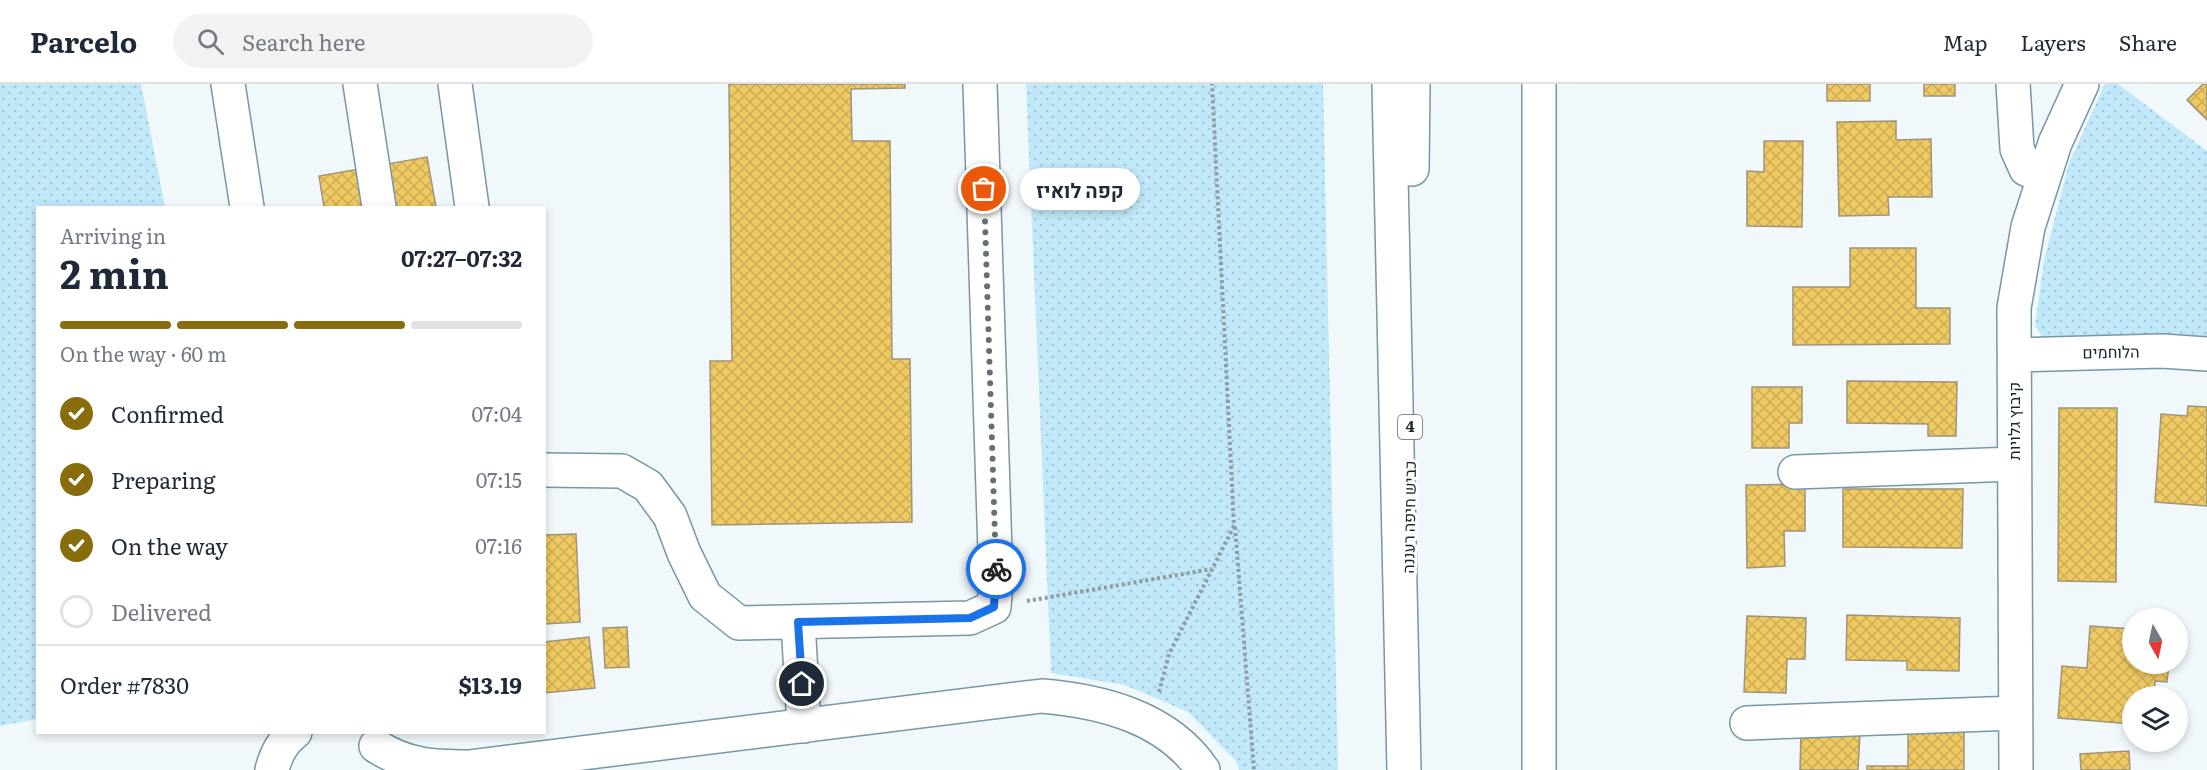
<!DOCTYPE html>
<meta charset="utf-8">
<style>
:root{--surface:#fff;--page:#f2f2f3;--text:#1f2937;--muted:#747a83;--line:#e0e1e3;--accent:#896c0b}
body{margin:0;font-family:Literata,Heebo,serif;background:var(--page);color:var(--text);height:100vh;display:flex;flex-direction:column;font-size:22px;white-space:nowrap}
*{box-sizing:border-box;margin:0}
p{font-size:20px;color:var(--muted)}
.icon{flex:none;width:33px;height:33px;fill:none;stroke:currentColor;stroke-width:2;stroke-linecap:round;stroke-linejoin:round}
.map{position:relative;flex:1;overflow:hidden}
.side{position:absolute;left:36px;top:122px;width:510px;height:528px;display:flex;flex-direction:column;background:var(--surface);border-radius:0px;box-shadow:0 3px 9px #0003}
.side>*{flex:none}
.needle{width:39px;rotate:171deg}
.fabs{position:absolute;left:2122px;top:524px;display:grid;gap:12px}
.fabs a{display:grid;place-items:center;width:66px;height:66px;border-radius:50%;background:var(--surface);box-shadow:0 3px 9px #0003;font-size:30px}
.pin{position:absolute;display:grid;place-items:center;width:51px;height:51px;color:#fff;margin:-26px;border:3px solid #fff;border-radius:50%;box-shadow:0 2px 6px #0007}
.courier{position:absolute;display:grid;place-items:center;width:60px;height:60px;margin:-30px;border:4px solid #1a73e8;border-radius:50%;background:#fff;color:#222;box-shadow:0 2px 8px #0007}
.bubble{position:absolute;height:42px;border-radius:21px;background:var(--surface);box-shadow:0 3px 9px #0003;font-size:20px;font-weight:700;line-height:42px;text-align:center}
.headline em{font-style:normal;font-weight:700}
.headline div{display:flex;flex-direction:column-reverse}
.headline{display:flex;align-items:center;justify-content:space-between;height:102px;padding:0 24px}
h1{font-size:39px;font-weight:700;line-height:45px}
.bar{display:grid;grid-template-columns:repeat(4,1fr);gap:9px 6px;align-content:center;height:72px;padding:0 24px}
.bar i{height:8px;border-radius:4px;background:var(--line)}
.bar .selected{background:var(--accent)}
.bar p{grid-column:span 4}
.line{display:flex;align-items:center;gap:15px;padding:0 24px;border-top:2px solid var(--line)}
.line div{flex:1}
ol{padding:0 24px;list-style:none}
li{display:flex;align-items:center;gap:18px;height:66px}
li p{margin-inline-start:auto}
li .icon{padding:6px;border-radius:50%;background:var(--accent);color:#fff;stroke-width:4}
li:last-child{color:var(--muted)}
li i{width:33px;height:33px;border:3px solid var(--line);border-radius:50%}
header{display:flex;align-items:center;gap:36px;box-sizing:border-box;height:84px;padding:0 30px;background:var(--surface);border-bottom:2px solid var(--line)}
header strong{font-size:28px}
nav{display:flex;gap:33px;margin-inline-start:auto;font-size:21px}
.search{width:420px;height:54px;background:var(--page);display:flex;align-items:center;gap:15px;box-sizing:border-box;padding:0 21px;border-radius:33px;color:var(--muted);font-size:22px}
.map>svg:first-child{display:block}
.grass{fill:url(#grass-dots)}
.building{fill:url(#building-cross-hatch);stroke:#9f9479;stroke-width:1.5}
.lines{fill:none;stroke-linecap:round;stroke-linejoin:round}
.minor-casing{stroke:#7797a4;stroke-width:36}
.highway-casing{stroke:#7797a4;stroke-width:36}
.path{stroke:#919b9f;stroke-width:4;stroke-dasharray:3 3;stroke-linecap:butt}
.minor{stroke:#fff;stroke-width:33}
.highway{stroke:#fff;stroke-width:33}
.done{stroke:#657074;stroke-width:6;stroke-dasharray:0 10.8}
.route{stroke:#1a73e8;stroke-width:8}
.labels{text-anchor:middle;stroke-width:6;stroke-linejoin:round;paint-order:stroke}
.shield{fill:#fff;stroke:#5e676b;stroke-width:1.5}
.shield-label{font-size:15px;font-weight:bold;fill:#19262b}
.street-label{font-size:16px;fill:#19262b;stroke:#fff}
</style>
<header>
<strong>Parcelo</strong>
<div class="search"><svg class="icon" aria-label="search" viewBox="0 0 24 24"><circle cx="10" cy="10" r="6"/><path d="M15 15l6 6"/></svg>Search here</div>
<nav><a>Map</a><a>Layers</a><a>Share</a></nav>
</header>
<div class="map">
<svg width="2207" height="686" viewBox="0 0 2207 686">
<defs>
<pattern id="grass-dots" width="8" height="8" patternUnits="userSpaceOnUse" patternTransform="scale(1.5)"><rect width="8" height="8" fill="#c0e8f9"/><path d="M2 2h.1M6 6h.1" fill="none" stroke="#a4c7d6" stroke-width="1.8" stroke-linecap="round"/></pattern>
<pattern id="building-cross-hatch" width="8" height="8" patternUnits="userSpaceOnUse" patternTransform="scale(1.5)"><rect width="8" height="8" fill="#efc961"/><path d="M0 0l8 8M0 8l8-8" fill="none" stroke="#ccac54"/></pattern>
</defs>
<rect width="100%" height="100%" fill="#f1f8fb"/>
<path class="grass" d="M0 0H141L165 123H38L37 635 0 642Z
M1026 0H1323L1338 686H1239L1236 677 1188 628 1125 601 1051 589Z
M2105 0H2118L2207 67V268L2044 255 2035 242 2044 177 2069 79Z"/>
<path class="building" d="M729 0H905V4L851 5 852 57H890L892 275H910L912 438 712 441 710 277H732Z
M1827 0H1870V17H1827Z
M1924 0H1955V12H1924Z
M2203 0H2207V36L2187 16Z
M1896 37V56L1931 55 1932 113H1888L1889 131 1839 132 1837 38Z
M1764 57H1803L1802 143 1747 142V87L1764 88Z
M427 73 436 123H324L319 92Z
M1850 164H1916V224H1950V260L1793 261V203H1850Z
M1847 297 1957 298 1956 352H1928V340L1847 339Z
M1752 303H1802V339H1789V364H1752Z
M2188 322 2207 323V422L2155 418 2161 330 2187 332Z
M2059 324H2117L2116 498 2058 497Z
M1805 400V447H1784L1785 482 1747 484 1746 401Z
M1843 405H1963L1962 464 1843 463Z
M576 450 580 538 544 540V451Z
M1847 531 1960 534 1959 587 1907 586V577L1846 576Z
M1747 532 1806 534 1805 575H1787L1786 609 1744 608Z
M2090 542 2133 545V579H2169L2167 598 2155 597 2154 612H2133V640L2058 634 2062 582 2087 584Z
M627 543 629 583 605 584 603 544Z
M589 553 595 604 544 609V558Z
M1908 642H1964V686H1867V682H1908Z
M1801 647 1860 648 1858 686H1800Z
M2129 667 2130 686H2081L2080 670Z"/>
<g class="lines">
<g class="minor-casing">
<path id="minor" d="M228 0 247 123
M360 0 379 123
M455 0 472 123
M2013 0 2017 65 2026 85 2044 93
M2015 271 2162 267 2207 270
M544 386 622 387 648 402 670 432 684 469 705 512 739 539 970 534 994 523 996 499 980 0
M1795 388 2014 380
M798 538 804 642
M1747 639 2015 629
M376 662C407 682 434 683 469 683L1042 612C1101 617 1167 633 1203 686
M272 686C276 670 282 658 295 648
M2016 686 2014 224 2028 143 2055 59 2082 0"/>
</g>
<g class="highway-casing">
<path id="highway" d="M1389 0 1404 686
M1412 85 1413 0
M1539 686V0"/>
</g>
<path class="path" d="M1235 443 1254 686
M1027 517 1212 485
M1159 608 1169 570 1234 442 1212 0"/>
<use href="#minor" class="minor"/>
<use href="#highway" class="highway"/>
</g>
<g class="lines">
<path class="done" d="M984 105 996 485"/>
<path class="route" d="M802 600 798 538 970 534 994 523 996 485"/>
</g>
<g class="labels">
<rect class="shield" x="1398" y="331" width="24" height="24" rx="4.5"/>
<g class="shield-label">
<text x="1410" y="348">4</text>
</g>
<g class="street-label">
<text transform="translate(2111 268) rotate(-1)" y="6">הלוחמים</text>
<text transform="translate(2014 337) rotate(-90)" y="6">קיבוץ גלויות</text>
<text transform="translate(1409 433) rotate(-89)" y="6">כביש חיפה רעננה</text>
</g>
</g>
</svg>
<div class="fabs">
<a><svg class="needle" viewBox="-14 -14 28 28"><path d="M0-13l5 13h-10z" fill="#e53935"/><path d="M0 13l5-13h-10z" fill="#747a83"/></svg></a>
<a><svg class="icon" aria-label="layers" viewBox="0 0 24 24"><path d="M12 4l9 5-9 5-9-5zM3 14l9 5 9-5"/></svg></a>
</div>
<div class="pin" style="left:984px;top:105px;background:#ea580c"><svg class="icon" aria-label="bag" viewBox="0 0 24 24"><path d="M5 8h14l-1 12H6zM9 8a3 3 0 0 1 6 0"/></svg></div>
<div class="pin" style="left:802px;top:600px;background:#1f2937"><svg class="icon" aria-label="home" viewBox="0 0 24 24"><path d="M3 11l9-7 9 7M6 9v11h12V9"/></svg></div>
<div class="courier" style="left:996px;top:485px"><svg class="icon" aria-label="bike" viewBox="0 0 24 24"><circle cx="6" cy="16" r="4"/><circle cx="18" cy="16" r="4"/><path d="M6 16l4-8h5l3 8M10 8l3 8H6M13 5h3"/></svg></div>
<div class="bubble" style="left:1020px;top:84px;width:120px">קפה לואיז</div>
<section class="side">
<div class="headline"><div><h1>2 min</h1><p>Arriving in</p></div><em>07:27–07:32</em></div>
<div class="bar"><i class="selected"></i><i class="selected"></i><i class="selected"></i><i></i><p>On the way · 60 m</p></div>
<ol>
<li><svg class="icon" aria-label="check" viewBox="0 0 24 24"><path d="M5 12l5 5 9-10"/></svg>Confirmed<p>07:04</p></li>
<li><svg class="icon" aria-label="check" viewBox="0 0 24 24"><path d="M5 12l5 5 9-10"/></svg>Preparing<p>07:15</p></li>
<li><svg class="icon" aria-label="check" viewBox="0 0 24 24"><path d="M5 12l5 5 9-10"/></svg>On the way<p>07:16</p></li>
<li><i></i>Delivered</li>
</ol>
<div class="line" style="height:78px"><div>Order #7830</div><b>$13.19</b></div>
</section>
</div>
